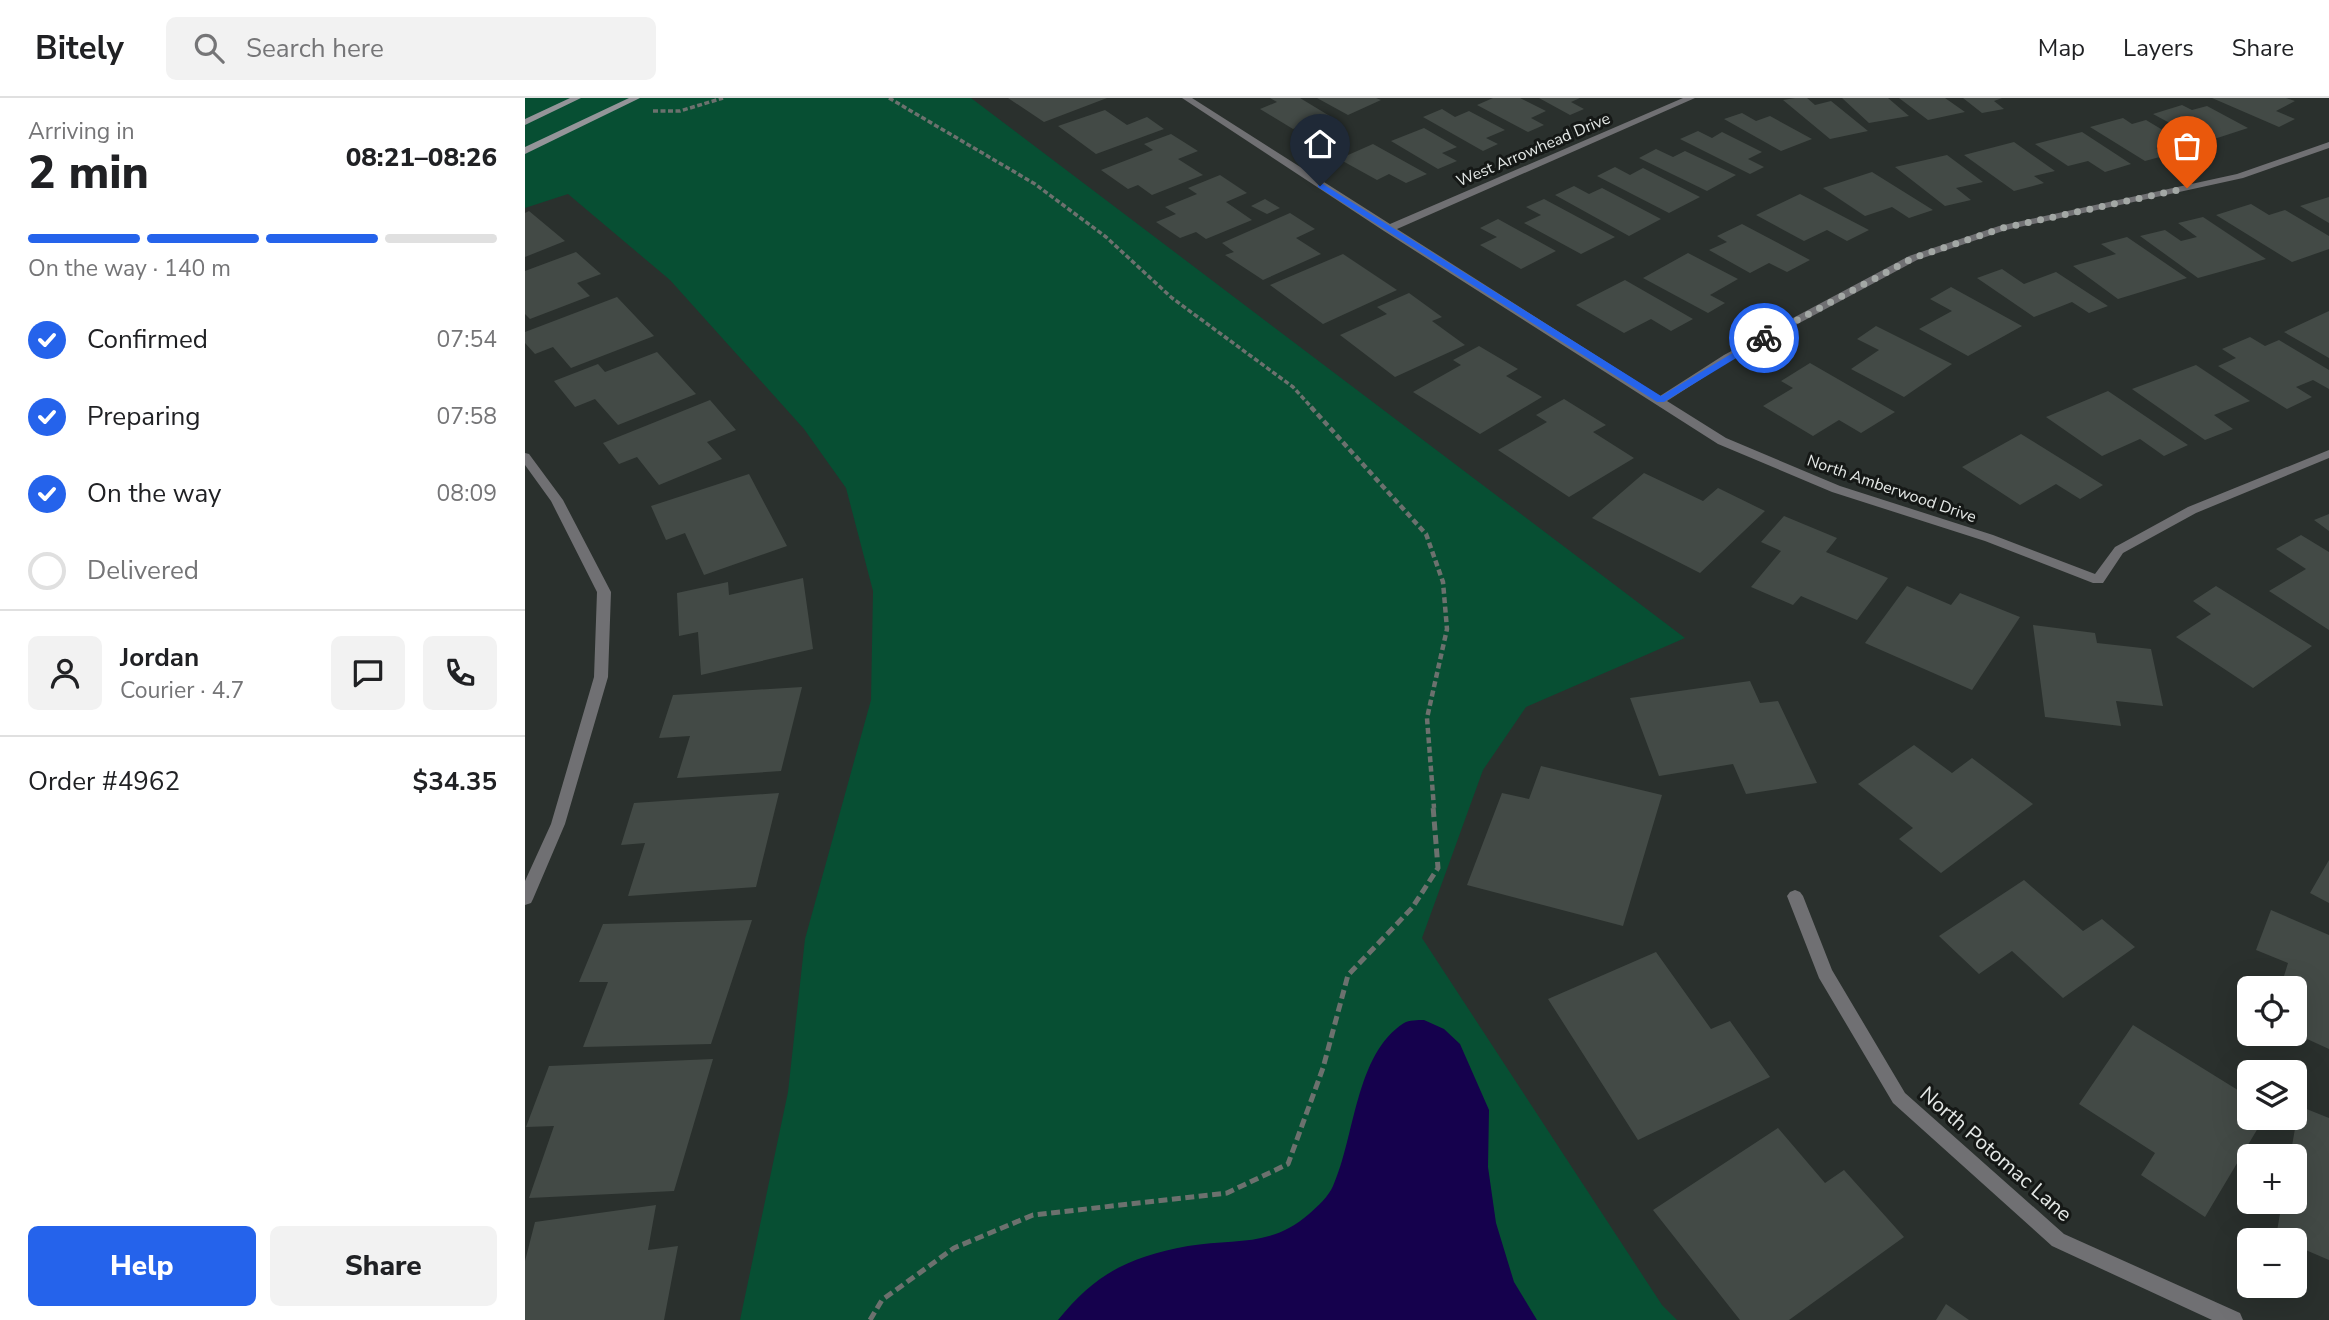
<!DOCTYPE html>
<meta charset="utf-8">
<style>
:root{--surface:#fff;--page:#f2f2f2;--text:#202124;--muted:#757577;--line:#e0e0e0;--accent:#2563eb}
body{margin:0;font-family:"Nunito Sans",sans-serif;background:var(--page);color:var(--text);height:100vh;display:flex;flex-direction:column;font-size:26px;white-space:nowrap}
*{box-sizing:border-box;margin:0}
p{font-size:23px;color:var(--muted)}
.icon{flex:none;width:38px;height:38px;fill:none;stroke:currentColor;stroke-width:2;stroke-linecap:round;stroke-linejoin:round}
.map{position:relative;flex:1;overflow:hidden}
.drawer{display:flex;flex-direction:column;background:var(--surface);width:525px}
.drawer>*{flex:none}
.tools{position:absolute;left:1712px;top:878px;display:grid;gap:14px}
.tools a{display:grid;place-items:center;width:70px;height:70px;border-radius:10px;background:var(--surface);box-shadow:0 7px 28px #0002;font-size:35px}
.pin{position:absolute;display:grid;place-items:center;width:60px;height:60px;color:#fff;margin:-72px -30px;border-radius:50% 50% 50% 0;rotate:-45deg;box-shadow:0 0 7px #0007}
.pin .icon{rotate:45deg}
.courier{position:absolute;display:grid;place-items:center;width:70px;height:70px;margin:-35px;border:5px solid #2563eb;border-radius:50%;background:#fff;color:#222;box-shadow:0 2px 9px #0007}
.overview em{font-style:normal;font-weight:800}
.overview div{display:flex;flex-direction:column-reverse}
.overview{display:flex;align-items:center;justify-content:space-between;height:119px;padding:0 28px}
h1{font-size:46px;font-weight:800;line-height:52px}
.bar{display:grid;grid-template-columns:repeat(4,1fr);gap:10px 7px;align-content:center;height:84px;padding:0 28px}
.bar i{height:9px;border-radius:5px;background:var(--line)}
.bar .active{background:var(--accent)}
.bar p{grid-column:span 4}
.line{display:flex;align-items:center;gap:18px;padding:0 28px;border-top:2px solid var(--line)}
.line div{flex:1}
.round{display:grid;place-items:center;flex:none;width:74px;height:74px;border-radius:10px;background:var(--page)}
ol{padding:0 28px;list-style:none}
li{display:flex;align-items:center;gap:21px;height:77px}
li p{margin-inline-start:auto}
li .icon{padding:7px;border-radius:50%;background:var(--accent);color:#fff;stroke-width:4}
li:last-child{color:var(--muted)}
li i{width:38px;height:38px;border:4px solid var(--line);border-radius:50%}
.primary-button{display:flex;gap:14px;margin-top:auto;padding:14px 28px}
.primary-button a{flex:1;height:80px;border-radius:10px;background:var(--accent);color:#fff;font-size:28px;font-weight:800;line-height:80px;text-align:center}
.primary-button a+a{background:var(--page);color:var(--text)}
header{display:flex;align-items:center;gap:42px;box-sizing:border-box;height:98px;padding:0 35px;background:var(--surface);border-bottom:2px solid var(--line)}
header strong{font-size:33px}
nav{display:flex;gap:38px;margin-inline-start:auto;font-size:24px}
.search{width:490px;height:63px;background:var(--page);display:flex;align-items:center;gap:18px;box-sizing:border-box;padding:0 24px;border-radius:10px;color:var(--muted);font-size:26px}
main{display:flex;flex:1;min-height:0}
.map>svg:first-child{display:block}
.green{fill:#074f33}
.water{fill:#15014d}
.building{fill:#434a46}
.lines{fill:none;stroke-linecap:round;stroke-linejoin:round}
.path-far2{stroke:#6c716e;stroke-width:3.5;stroke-dasharray:5 2.5;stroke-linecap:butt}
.path-far1{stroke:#6c716e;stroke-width:4.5;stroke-dasharray:6 3.5;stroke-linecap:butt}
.path{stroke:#6c716e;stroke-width:5;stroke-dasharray:9 4.5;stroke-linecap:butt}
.street{fill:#707073;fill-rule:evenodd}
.secondary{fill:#949599;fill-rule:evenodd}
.route{fill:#2563eb}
.done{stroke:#a3a8a5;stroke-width:7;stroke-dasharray:0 12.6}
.labels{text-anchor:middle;stroke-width:6;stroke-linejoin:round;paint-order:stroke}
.far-street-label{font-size:16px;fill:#e4e8e6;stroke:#151816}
.near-street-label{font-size:21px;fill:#e4e8e6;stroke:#151816}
</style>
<header>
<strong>Bitely</strong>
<div class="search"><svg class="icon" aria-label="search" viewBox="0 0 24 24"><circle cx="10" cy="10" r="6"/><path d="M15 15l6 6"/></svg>Search here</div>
<nav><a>Map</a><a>Layers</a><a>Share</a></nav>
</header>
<main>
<section class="drawer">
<div class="overview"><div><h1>2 min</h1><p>Arriving in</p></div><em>08:21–08:26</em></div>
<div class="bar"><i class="active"></i><i class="active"></i><i class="active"></i><i></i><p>On the way · 140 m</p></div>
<ol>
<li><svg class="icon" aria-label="check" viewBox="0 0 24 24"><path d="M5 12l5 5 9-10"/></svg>Confirmed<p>07:54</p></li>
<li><svg class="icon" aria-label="check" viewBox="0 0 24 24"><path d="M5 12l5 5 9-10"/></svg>Preparing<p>07:58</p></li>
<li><svg class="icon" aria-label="check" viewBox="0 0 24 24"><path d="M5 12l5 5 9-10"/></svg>On the way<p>08:09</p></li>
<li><i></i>Delivered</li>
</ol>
<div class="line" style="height:126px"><a class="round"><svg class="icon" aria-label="person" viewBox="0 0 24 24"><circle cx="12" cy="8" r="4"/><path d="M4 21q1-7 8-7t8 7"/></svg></a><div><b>Jordan</b><p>Courier · 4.7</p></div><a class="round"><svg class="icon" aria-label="chat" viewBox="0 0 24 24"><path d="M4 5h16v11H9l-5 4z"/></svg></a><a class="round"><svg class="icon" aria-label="phone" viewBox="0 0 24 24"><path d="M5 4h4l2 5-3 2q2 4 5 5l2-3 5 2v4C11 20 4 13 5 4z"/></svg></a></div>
<div class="line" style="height:91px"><div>Order #4962</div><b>$34.35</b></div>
<div class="primary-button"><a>Help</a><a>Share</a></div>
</section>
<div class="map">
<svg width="1804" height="1222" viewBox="0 0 1804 1222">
<rect width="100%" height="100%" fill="#2a302d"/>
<path class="green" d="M0 0H446L1160 540 1001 609 958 672 897 840 1137 1207 1152 1222H215L263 994 280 841 346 602 348 493 321 390 279 331 145 182 43 96 0 110Z"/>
<path class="water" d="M899 922 919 931 935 946 964 1012 963 1069 971 1125 989 1184 1012 1222H533C571 1175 604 1159 663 1148 709 1140 745 1150 784 1116 792 1109 804 1098 808 1088 830 1040 830 956 879 925 884 922 893 922 899 922Z"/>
<path class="building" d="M483 0H582L519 24Z
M745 0H775L813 23 792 31 782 25 768 31 735 11 752 4Z
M792 0H851L856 2 823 17Z
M968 0H995L1021 13 1006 20 1019 27 1003 34 952 7Z
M1014 0H1055L1046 4 1059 11 1045 17Z
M1270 0H1282L1290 7 1306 3 1343 33 1305 41 1258 2Z
M1317 0H1363L1384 18 1344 25Z
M1374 0H1420L1440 14 1403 22Z
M1438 0H1477L1469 3 1479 11 1457 15Z
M1687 0H1761L1770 3 1751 13 1770 21 1754 29Z
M1657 7 1667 12 1682 8 1723 30 1680 44 1628 16Z
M917 11 930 19 944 13 980 32 961 40 973 46 958 53 898 19Z
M580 12 602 27 622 19 639 31 571 56 533 28Z
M1217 15 1231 23 1245 18 1287 41 1256 53 1199 21Z
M1598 20 1607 26 1621 22 1656 43 1631 50 1642 57 1620 63 1565 29Z
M899 30 932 49 917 55 932 63 913 71 866 43Z
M1173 33 1187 40 1197 34 1237 54 1223 61 1239 69 1225 76 1155 41Z
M1557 34 1606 66 1580 74 1563 63 1543 68 1510 46Z
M646 36 673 53 653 61 678 77 627 97 613 87 603 91 576 72 628 52 619 46Z
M1489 44 1530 73 1509 78 1519 85 1489 93 1439 57Z
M848 46 902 76 881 85 864 76 852 82 814 61Z
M1131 51 1148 59 1160 53 1211 77 1182 93 1114 60Z
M1422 57 1458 84 1431 90 1446 102 1420 108 1370 69Z
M1090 69 1105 77 1118 70 1175 99 1144 115 1072 78Z
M1347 74 1408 112 1384 120 1367 109 1340 118 1298 90Z
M695 77 722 95 701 104 727 122 681 141 671 134 655 140 631 124 651 116 640 109 672 96 663 90Z
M1049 88 1064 96 1077 90 1136 121 1104 138 1030 97Z
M1275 96 1344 132 1322 143 1302 132 1279 143 1231 117Z
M1804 99V125L1775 108Z
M740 101 755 110 742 116 726 108Z
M1019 101 1090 139 1056 156 999 125 1016 117 1001 109Z
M1726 106 1744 117 1760 112 1804 138V151L1767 164 1691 117Z
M4 113 40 143 0 159V115Z
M765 115 790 131 771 140 796 156 738 182 700 157 709 154 697 145Z
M1678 119 1741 161 1673 180 1615 138 1640 132 1656 143 1672 139 1653 125Z
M973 121 1031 153 996 171 955 147 972 139 955 130Z
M1217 126 1285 162 1262 174 1244 165 1225 175 1184 152 1202 144 1192 138Z
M1602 139 1662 180 1593 201 1548 168 1591 156 1576 146Z
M51 154 76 176 52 185 65 198 5 221 0 216V173Z
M1163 155 1213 181 1185 197 1200 205 1183 215 1118 180Z
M818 156 872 192 798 226 745 187Z
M1477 171 1499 186 1531 174 1583 208 1564 215 1547 204 1509 219 1452 180Z
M1100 182 1168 221 1146 233 1126 221 1099 235 1051 207Z
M1426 189 1497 228 1443 258 1394 231 1427 213 1405 201Z
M884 195 917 219 907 223 940 247 870 279 815 237 862 216 852 209Z
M92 199 129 238 46 270 28 249 10 256 0 245V234Z
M1804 213V260L1759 234Z
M1351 228 1427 266 1379 299 1326 271 1354 252 1332 241Z
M1725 239 1740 248 1754 242 1804 272V291L1788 282 1771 289 1787 299 1762 311 1693 268 1711 260 1697 251Z
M954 248 993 271 981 278 1017 299 955 336 888 294 936 267 928 262Z
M132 254 171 296 93 327 70 301 50 309 29 283 73 266 80 274Z
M1285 265 1370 314 1336 335 1314 322 1288 338 1238 308 1268 290 1256 283Z
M1671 267 1725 303 1689 317 1708 331 1680 342 1607 291Z
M1583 293 1663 347 1639 358 1615 341 1577 358 1521 319Z
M1039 301 1081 327 1068 334 1109 360 1044 399 973 352 1022 324 1011 317Z
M185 302 211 332 182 344 197 361 134 387 112 359 94 366 78 345Z
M1496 336 1578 387 1555 401 1531 386 1495 407 1437 369Z
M1119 375 1178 403 1193 390 1240 413 1175 475 1067 420Z
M224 376 262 448 179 477 160 435 141 442 126 408Z
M1804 416V433L1789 422Z
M1259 418 1312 440 1301 454 1363 480 1332 522 1276 498 1268 507 1226 489 1256 453 1236 444Z
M1776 437 1804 454V532L1744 493 1781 471 1751 451Z
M278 480 288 551 176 577 173 534 154 538 152 495 203 484 204 497Z
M1382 488 1426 507 1435 495 1495 519 1447 592 1340 545Z
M1691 488 1787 548 1728 590 1651 539 1686 516 1668 503Z
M1508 527 1570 535 1572 545 1626 551 1638 608 1591 603 1596 628 1520 619Z
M1225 583 1235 605 1253 603 1292 685 1221 696 1208 666 1134 678 1105 600Z
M277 589 256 673 152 680 165 638 134 640 148 597Z
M1389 647 1427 675 1447 660 1508 706 1416 775 1374 741 1388 730 1333 686Z
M1016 668 1137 697 1098 828 942 787 977 695 1004 701Z
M254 695 231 789 103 798 120 745 96 747 109 705Z
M1804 762V805L1785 795Z
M1499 782 1558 833 1577 821 1610 849 1538 900 1487 853 1454 876 1414 838Z
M1746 812 1804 837V951L1769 935V891H1755L1763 865 1731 852Z
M227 822 186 946 58 949 83 884H54L78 826Z
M1131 854 1186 931 1205 923 1245 979 1113 1042 1023 901Z
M1608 927 1724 999V1020H1739L1680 1119 1616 1077 1630 1055 1554 1006Z
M188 961 149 1093 4 1100 29 1028 1 1029 24 968Z
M1774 1008 1804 1020V1162L1769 1147V1143L1751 1139 1757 1104H1769V1059H1765Z
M1253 1030 1300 1085 1319 1072 1379 1139 1264 1222H1215L1128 1112Z
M131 1107 123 1152 153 1148 139 1222H0V1163L10 1124Z
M1421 1206 1444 1222H1411Z"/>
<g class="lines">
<path class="path-far2" d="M364 0 510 86 581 139 647 200 768 289 788 311
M128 13H155L198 0"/>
<path class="path-far1" d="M786 309 901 436 918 484 922 531 902 620 909 710"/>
<path class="path" d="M345 1222 357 1202 429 1150 508 1117 702 1095 763 1066 798 970 823 877 887 810 913 770 908 708"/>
<path class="street" d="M657 0H667L865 126 1158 0H1170L872 131 1135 298 1199 257 1384 158 1474 128 1712 76 1804 44V50L1718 80 1481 132 1392 162 1207 261 1142 303 1201 340 1315 388 1468 437 1570 476 1590 449 1663 409 1804 352V360L1671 415 1598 455 1578 485H1568L1460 443 1307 394 1193 346 859 133Z
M0 355 4 356 38 402 86 494 83 579 40 726 8 801 6 805 0 807V783L26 726 69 579 72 494 26 403 0 367Z
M1270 792 1275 794 1278 798 1307 872 1380 995 1539 1136 1715 1215 1718 1222H1687L1527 1148 1368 1005 1294 880 1262 798 1265 794Z"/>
<path class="secondary" d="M45 0H56L0 27V21Z
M104 0H115L0 56V49Z"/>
</g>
<path class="route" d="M793 86H798L1136 298 1236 238 1244 240 1139 304H1132L793 89Z"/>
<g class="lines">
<path class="done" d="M1239 240 1388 160 1478 130 1662 90"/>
</g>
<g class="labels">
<g class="far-street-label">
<text transform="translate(1008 51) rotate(-23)" y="6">West Arrowhead Drive</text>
<text transform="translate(1367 390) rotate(19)" y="6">North Amberwood Drive</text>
</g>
<g class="near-street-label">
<text transform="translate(1471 1056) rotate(41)" y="7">North Potomac Lane</text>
</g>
</g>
</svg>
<div class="tools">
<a><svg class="icon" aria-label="locate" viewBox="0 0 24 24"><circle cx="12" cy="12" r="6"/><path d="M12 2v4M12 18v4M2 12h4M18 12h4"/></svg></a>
<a><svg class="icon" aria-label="layers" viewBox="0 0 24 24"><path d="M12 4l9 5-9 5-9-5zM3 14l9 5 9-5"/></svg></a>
<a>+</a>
<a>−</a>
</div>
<div class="pin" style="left:1662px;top:90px;background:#ea580c"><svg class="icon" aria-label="bag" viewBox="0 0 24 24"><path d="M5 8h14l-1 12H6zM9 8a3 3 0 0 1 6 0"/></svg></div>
<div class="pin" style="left:795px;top:88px;background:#1f2937"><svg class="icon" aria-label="home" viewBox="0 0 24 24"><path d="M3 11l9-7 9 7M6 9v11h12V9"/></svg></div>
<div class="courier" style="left:1239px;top:240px"><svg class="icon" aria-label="bike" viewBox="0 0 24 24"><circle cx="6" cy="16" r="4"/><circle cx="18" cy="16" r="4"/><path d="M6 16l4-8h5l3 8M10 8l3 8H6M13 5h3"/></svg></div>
</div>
</main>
